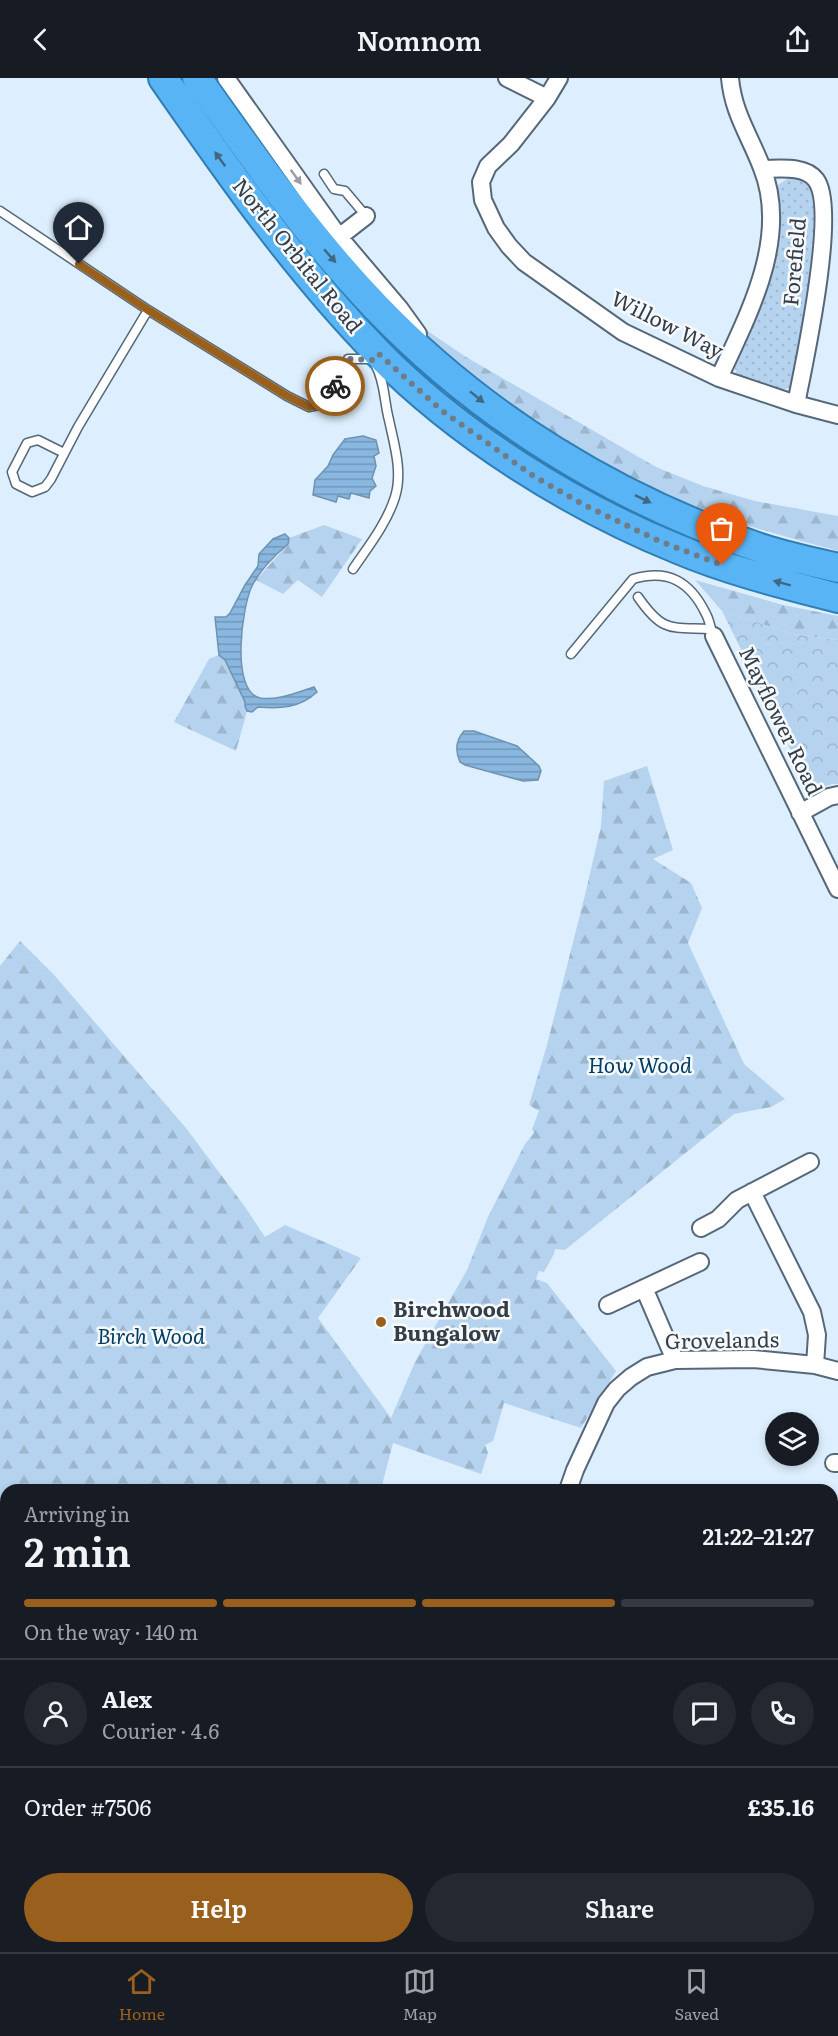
<!DOCTYPE html>
<meta charset="utf-8">
<style>
:root{--surface:#171b24;--page:#242831;--text:#f1f3f6;--muted:#9ea1a6;--line:#363941;--accent:#99601d}
body{margin:0;font-family:Literata,serif;background:var(--page);color:var(--text);height:100vh;display:flex;flex-direction:column;font-size:22px;white-space:nowrap}
*{box-sizing:border-box;margin:0}
p{font-size:20px;color:var(--muted)}
.icon{flex:none;width:33px;height:33px;fill:none;stroke:currentColor;stroke-width:2;stroke-linecap:round;stroke-linejoin:round}
.map{position:relative;flex:1;overflow:hidden}
.side{position:absolute;left:0px;top:1406px;width:838px;height:470px;display:flex;flex-direction:column;background:var(--surface);border-radius:18px 18px 0 0;box-shadow:0 3px 9px #0003}
.side>*{flex:none}
.controls{position:absolute;left:765px;top:1334px;display:grid;gap:12px}
.controls a{display:grid;place-items:center;width:54px;height:54px;border-radius:50%;background:var(--surface);box-shadow:0 3px 9px #0003;font-size:30px}
.pin{position:absolute;display:grid;place-items:center;width:51px;height:51px;color:#fff;margin:-62px -26px;border-radius:50% 50% 50% 0;rotate:-45deg;box-shadow:0 0 6px #0007}
.pin .icon{rotate:45deg}
.courier{position:absolute;display:grid;place-items:center;width:60px;height:60px;margin:-30px;border:4px solid #99601d;border-radius:50%;background:#fff;color:#222;box-shadow:0 2px 8px #0007}
.headline em{font-style:normal;font-weight:600}
.headline div{display:flex;flex-direction:column-reverse}
.headline{display:flex;align-items:center;justify-content:space-between;height:102px;padding:0 24px}
h1{font-size:39px;font-weight:600;line-height:45px}
.bar{display:grid;grid-template-columns:repeat(4,1fr);gap:9px 6px;align-content:center;height:72px;padding:0 24px}
.bar i{height:8px;border-radius:4px;background:var(--line)}
.bar .on{background:var(--accent)}
.bar p{grid-column:span 4}
.line{display:flex;align-items:center;gap:15px;padding:0 24px;border-top:2px solid var(--line)}
.line div{flex:1}
.round{display:grid;place-items:center;flex:none;width:63px;height:63px;border-radius:32px;background:var(--page)}
.button{display:flex;gap:12px;margin-top:auto;padding:12px 24px}
.button a{flex:1;height:69px;border-radius:36px;background:var(--accent);color:#fff;font-size:24px;font-weight:600;line-height:69px;text-align:center}
.button a+a{background:var(--page);color:var(--text)}
header{display:flex;justify-content:space-between;align-items:center;height:78px;padding:0 24px;background:var(--surface);font-size:27px;font-weight:600}
.tabs{display:flex;justify-content:space-around;align-items:center;height:84px;border-top:2px solid var(--line);background:var(--surface);font-size:16px;color:var(--muted)}
.tabs a{display:grid;justify-items:center;gap:3px}
.tabs .on{color:var(--accent)}
.map>svg:first-child{display:block}
.grass{fill:url(#grass-dots)}
.forest{fill:url(#forest-firs)}
.park{fill:url(#park-crowns)}
.water{fill:url(#water-rules);stroke:#7092b1;stroke-width:1.5}
.lines{fill:none;stroke-linecap:round;stroke-linejoin:round}
.service-casing{stroke:#556778;stroke-width:11}
.minor-casing{stroke:#556778;stroke-width:20}
.tertiary-casing{stroke:#556778;stroke-width:24}
.trunk-casing{stroke:#307eb5;stroke-width:32}
.service{stroke:#fff;stroke-width:8}
.minor{stroke:#fff;stroke-width:16}
.tertiary{stroke:#fff;stroke-width:21}
.trunk{stroke:#58b4f4;stroke-width:28}
.oneway{fill:#416782}
.oneway2{fill:#9a9ea2}
.done{stroke:#707b86;stroke-width:6;stroke-dasharray:0 10.8}
.route{stroke:#99601d;stroke-width:8}
.poi-dot{fill:#99601d;stroke:#f6fafe;stroke-width:2}
.labels{text-anchor:middle;stroke-width:5;stroke-linejoin:round;paint-order:stroke}
.street-label{font-size:21px;fill:#353d45;stroke:#f6fafe}
.park-label{font-size:21px;font-style:italic;fill:#043d62;stroke:#f6fafe}
.poi-label{font-size:21px;font-weight:bold;fill:#353d45;stroke:#f6fafe;text-anchor:start}
</style>
<header><svg class="icon" aria-label="back" viewBox="0 0 24 24"><path d="M15 5l-7 7 7 7"/></svg>Nomnom<svg class="icon" aria-label="share" viewBox="0 0 24 24"><path d="M12 15V3M7 8l5-5 5 5M5 13v7h14v-7"/></svg></header>
<div class="map">
<svg width="838" height="1874" viewBox="0 0 838 1874">
<defs>
<pattern id="grass-dots" width="8" height="8" patternUnits="userSpaceOnUse" patternTransform="scale(1.5)"><rect width="8" height="8" fill="#b5d3ee"/><path d="M2 2h.1M6 6h.1" fill="none" stroke="#9cb6cd" stroke-width="1.8" stroke-linecap="round"/></pattern>
<pattern id="forest-firs" width="22" height="20" patternUnits="userSpaceOnUse" patternTransform="scale(1.5)"><rect width="22" height="20" fill="#b5d3ee"/><path d="M5 1l3.5 6h-7zM16 11l3.5 6h-7z" fill="#9cb6cd"/></pattern>
<pattern id="park-crowns" width="20" height="18" patternUnits="userSpaceOnUse" patternTransform="scale(1.5)"><rect width="20" height="18" fill="#b5d3ee"/><path d="M2 6a3 3 0 1 1 6 0M12 15a3 3 0 1 1 6 0" fill="none" stroke="#9cb6cd"/></pattern>
<pattern id="water-rules" width="6" height="5" patternUnits="userSpaceOnUse" patternTransform="scale(1.5)"><rect width="6" height="5" fill="#89b7df"/><path d="M0 2.5h6" fill="none" stroke="#7196b7"/></pattern>
</defs>
<rect width="100%" height="100%" fill="#ddeffe"/>
<path class="grass" d="M792 98 808 102 817 130 810 233 792 308 780 314 741 301 737 297 734 287 776 112 778 107Z"/>
<path class="forest" d="M410 241 466 279 656 389 703 408 755 423 838 438V473C789 460 737 446 690 427 619 397 551 356 489 310 462 289 432 268 410 241Z
M324 447 362 461 322 519 298 502 283 516 256 502 288 466 289 460Z
M695 502 783 527 838 538V562L793 556 722 533Z
M219 577 225 582 246 624 245 628 247 633 236 673 174 644 209 581Z
M647 688 673 772 653 781 691 805 702 830 688 865 744 986 785 1021 771 1029 734 1036 565 1172 555 1171 554 1176 544 1194 539 1193 536 1201 547 1205 616 1293 581 1350 504 1325 493 1363 485 1367 488 1375 481 1396 393 1365 381 1411 6 1412V1454L0 1456V888L20 863 55 898 186 1050 245 1129 265 1159 285 1147 361 1180 318 1240 391 1340 415 1284 467 1192 488 1139 525 1066 534 1055 532 1051 539 1033 529 1027 547 967 585 817 601 748 604 703Z"/>
<path class="park" d="M722 533 793 556 838 562V706H832L811 713Z"/>
<path class="water" d="M363 358 376 362 379 375 374 378 376 388 372 400 376 408 370 413 369 420 351 415 349 421 338 418 336 424 313 417 315 402 328 388 333 377 345 361Z
M285 456 289 460 288 466C275 477 260 492 252 508 242 528 230 613 260 620 277 623 298 614 314 609L317 614C300 630 280 631 258 629L252 634 247 633 245 628V624L225 582 219 577 215 539H226L230 535 245 507 258 488 259 476 273 461Z
M464 653H474L517 668 539 688 541 693 538 702 523 703 465 687 460 684C455 673 456 662 464 653Z"/>
<g class="lines">
<g class="service-casing">
<path id="service" d="M324 96 334 111 345 113 366 138
M0 133 148 232 287 318 309 329 323 326 330 317 348 281H375
M64 375 38 362 27 365 12 394 16 406 32 414 45 409 51 401 78 349 148 232
M353 491C368 469 387 445 395 419 403 394 394 366 389 342 384 323 385 305 376 288
M638 519C663 555 670 549 710 551
M571 576 633 501C668 491 690 503 706 536 710 543 710 551 714 558"/>
</g>
<g class="minor-casing">
<path id="minor" d="M226 0 339 159 400 231 418 256
M507 0 547 20
M559 0 547 20 511 66 488 88 481 104 483 122 496 150 509 168 524 184 623 254 719 300 796 326 838 337
M763 91C778 91 805 87 816 102 838 131 804 286 796 326
M339 159 366 138
M719 300C748 237 790 160 762 90 750 58 733 35 730 0
M714 558 838 811
M800 735 829 719 838 717
M752 1114 812 1234 817 1257 815 1287
M701 1150 718 1141 737 1122 810 1084
M644 1210 675 1282
M608 1227 700 1184
M834 1385H838
M568 1412 575 1392 606 1325 617 1311 631 1299 647 1289 675 1282 753 1281 815 1287 838 1293
M0 1850 6 1845
M332 1874V1869
M752 1874 753 1869"/>
</g>
<g class="tertiary-casing">
<path id="tertiary" d="M0 1627 6 1624
M832 1836 838 1837"/>
</g>
<g class="trunk-casing">
<path id="trunk" d="M163 0C229 95 296 191 377 274 458 357 572 428 678 471 730 493 784 506 838 520
M197 0C253 79 308 158 375 228 481 339 618 423 763 471 788 479 813 484 838 490"/>
</g>
<use href="#service" class="service"/>
<use href="#minor" class="minor"/>
<use href="#tertiary" class="tertiary"/>
<use href="#trunk" class="trunk"/>
</g>
<defs><path id="oneway-solid" d="M-6-.8H1V-3.2L6.5 0L1 3.2V.8H-6Z" transform="scale(1.5)"/></defs>
<g class="oneway">
<use href="#oneway-solid" transform="translate(220 81) rotate(-126)"/>
<use href="#oneway-solid" transform="translate(330 178) rotate(49)"/>
<use href="#oneway-solid" transform="translate(477 319) rotate(39)"/>
<use href="#oneway-solid" transform="translate(643 421) rotate(26)"/>
<use href="#oneway-solid" transform="translate(782 505) rotate(-165)"/>
</g>
<use class="oneway2" href="#oneway-solid" transform="translate(296 99) rotate(54)"/>
<g class="lines">
<path class="done" d="M335 308 348 281 374 282 379 276 441 332 535 399 586 428 659 463 722 487"/>
<path class="route" d="M79 186 148 232 287 318 309 329 323 326 335 308"/>
</g>
<circle class="poi-dot" cx="381" cy="1244" r="6"/>
<g class="labels">
<g class="street-label">
<text transform="translate(297 178) rotate(51)" y="7">North Orbital Road</text>
<text transform="translate(795 184) rotate(-85)" y="7">Forefield</text>
<text transform="translate(667 247) rotate(27)" y="7">Willow Way</text>
<text transform="translate(780 643) rotate(64)" y="7">Mayflower Road</text>
<text transform="translate(722 1263) rotate(-1)" y="7">Grovelands</text>
</g>
<g class="park-label">
<text x="640" y="995">How Wood</text>
<text x="151" y="1266">Birch Wood</text>
</g>
<g class="poi-label">
<text x="393" y="1239">Birchwood<tspan x="393" dy="24">Bungalow</tspan></text>
</g>
</g>
</svg>
<div class="controls">
<a><svg class="icon" aria-label="layers" viewBox="0 0 24 24"><path d="M12 4l9 5-9 5-9-5zM3 14l9 5 9-5"/></svg></a>
</div>
<div class="pin" style="left:722px;top:487px;background:#ea580c"><svg class="icon" aria-label="bag" viewBox="0 0 24 24"><path d="M5 8h14l-1 12H6zM9 8a3 3 0 0 1 6 0"/></svg></div>
<div class="pin" style="left:79px;top:186px;background:#1f2937"><svg class="icon" aria-label="home" viewBox="0 0 24 24"><path d="M3 11l9-7 9 7M6 9v11h12V9"/></svg></div>
<div class="courier" style="left:335px;top:308px"><svg class="icon" aria-label="bike" viewBox="0 0 24 24"><circle cx="6" cy="16" r="4"/><circle cx="18" cy="16" r="4"/><path d="M6 16l4-8h5l3 8M10 8l3 8H6M13 5h3"/></svg></div>
<section class="side">
<div class="headline"><div><h1>2 min</h1><p>Arriving in</p></div><em>21:22–21:27</em></div>
<div class="bar"><i class="on"></i><i class="on"></i><i class="on"></i><i></i><p>On the way · 140 m</p></div>
<div class="line" style="height:108px"><a class="round"><svg class="icon" aria-label="person" viewBox="0 0 24 24"><circle cx="12" cy="8" r="4"/><path d="M4 21q1-7 8-7t8 7"/></svg></a><div><b>Alex</b><p>Courier · 4.6</p></div><a class="round"><svg class="icon" aria-label="chat" viewBox="0 0 24 24"><path d="M4 5h16v11H9l-5 4z"/></svg></a><a class="round"><svg class="icon" aria-label="phone" viewBox="0 0 24 24"><path d="M5 4h4l2 5-3 2q2 4 5 5l2-3 5 2v4C11 20 4 13 5 4z"/></svg></a></div>
<div class="line" style="height:78px"><div>Order #7506</div><b>£35.16</b></div>
<div class="button"><a>Help</a><a>Share</a></div>
</section>
</div>
<nav class="tabs">
<a class="on"><svg class="icon" aria-label="home" viewBox="0 0 24 24"><path d="M3 11l9-7 9 7M6 9v11h12V9"/></svg>Home</a>
<a><svg class="icon" aria-label="map" viewBox="0 0 24 24"><path d="M3 6l6-2 6 2 6-2v14l-6 2-6-2-6 2zM9 4v14M15 6v14"/></svg>Map</a>
<a><svg class="icon" aria-label="saved" viewBox="0 0 24 24"><path d="M7 4h10v16l-5-4-5 4z"/></svg>Saved</a>
</nav>
